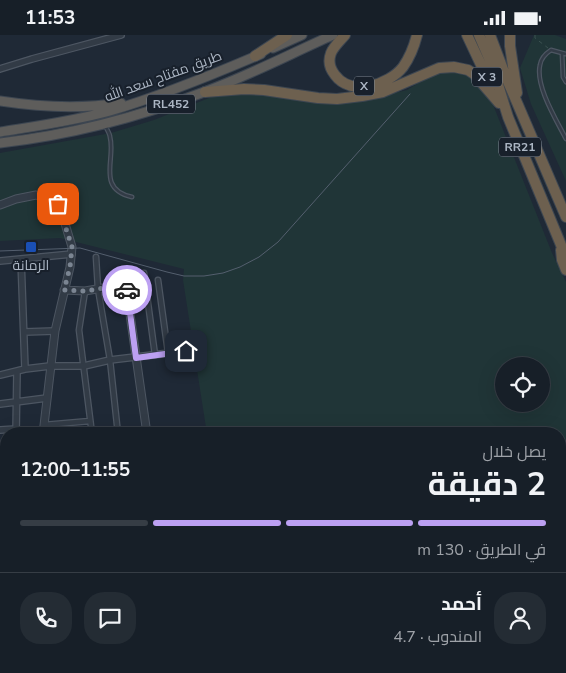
<!DOCTYPE html>
<html lang="ar">
<meta charset="utf-8">
<style>
:root{--surface:#171f28;--page:#242c34;--text:#f1f3f6;--muted:#9ea2a8;--line:#363d45;--accent:#bca0f2}
body{margin:0;font-family:"Nunito Sans",Cairo,sans-serif;background:var(--page);color:var(--text);direction:rtl;height:100vh;display:flex;flex-direction:column;font-size:19px;white-space:nowrap}
*{box-sizing:border-box;margin:0}
p{font-size:16px;color:var(--muted)}
.icon{flex:none;width:28px;height:28px;fill:none;stroke:currentColor;stroke-width:2;stroke-linecap:round;stroke-linejoin:round}
.map{position:relative;flex:1;overflow:hidden;direction:ltr}
.side{position:absolute;left:0px;top:392px;width:566px;height:246px;display:flex;flex-direction:column;background:var(--surface);border-radius:20px 20px 0 0;box-shadow:0 5px 20px #0002,0 0 0 1px var(--line);direction:rtl}
.side>*{flex:none}
.fabs{position:absolute;left:495px;top:322px;display:grid;gap:10px}
.fabs a{display:grid;place-items:center;width:55px;height:55px;border-radius:50%;background:var(--surface);box-shadow:0 5px 20px #0002,0 0 0 1px var(--line);font-size:25px}
.pin{position:absolute;display:grid;place-items:center;width:42px;height:42px;color:#fff;margin:-21px;border-radius:10px;box-shadow:0 2px 8px #0006}
.courier{position:absolute;display:grid;place-items:center;width:50px;height:50px;margin:-25px;border:4px solid #bca0f2;border-radius:50%;background:#fff;color:#222;box-shadow:0 1px 6px #0007}
.overview em{font-style:normal;font-weight:700}
.overview div{display:flex;flex-direction:column-reverse}
.overview{display:flex;align-items:center;justify-content:space-between;height:85px;padding:0 20px}
h1{font-size:32px;font-weight:700;line-height:38px}
.bar{display:grid;grid-template-columns:repeat(4,1fr);gap:8px 5px;align-content:center;height:60px;padding:0 20px}
.bar i{height:6px;border-radius:4px;background:var(--line)}
.bar .active{background:var(--accent)}
.bar p{grid-column:span 4}
.line{display:flex;align-items:center;gap:12px;padding:0 20px;border-top:1px solid var(--line)}
.line div{flex:1}
.round{display:grid;place-items:center;flex:none;width:52px;height:52px;border-radius:20px;background:var(--page)}
.status{display:flex;justify-content:space-between;align-items:center;height:35px;padding:0 25px;background:var(--surface);direction:ltr}
.status svg{height:14px;fill:currentColor}
.map>svg:first-child{display:block}
.green{fill:#203537;fill-rule:evenodd}
.lines{fill:none;stroke-linecap:round;stroke-linejoin:round}
.service-casing{stroke:#4d5662;stroke-width:5}
.pedestrian-casing{stroke:#4d5662;stroke-width:7}
.minor-casing{stroke:#4d5662;stroke-width:8}
.tertiary-casing{stroke:#4d5662;stroke-width:9}
.trunk-casing{stroke:#3d4651;stroke-width:11}
.motorway-casing{stroke:#3d4651;stroke-width:12}
.path{stroke:#3b5151;stroke-width:1;stroke-dasharray:4 4;stroke-linecap:butt}
.service{stroke:#323b46;stroke-width:2.5}
.pedestrian{stroke:#323b46;stroke-width:4.5}
.minor{stroke:#323b46;stroke-width:5.5}
.tertiary{stroke:#323b46;stroke-width:7}
.trunk{stroke:#5e5d5b;stroke-width:9}
.motorway{stroke:#6d604f;stroke-width:10}
.tram{stroke:#545f6e;stroke-width:1}
.done{stroke:#7b8592;stroke-width:5;stroke-dasharray:0 9}
.route{stroke:#bca0f2;stroke-width:6}
.transit-dot{fill:#1a4fb4;stroke:#18202b;stroke-width:2}
.labels{text-anchor:middle;stroke-width:4;stroke-linejoin:round;paint-order:stroke}
.shield{fill:#18202b;stroke:#808996;stroke-width:1}
.shield-label{font-size:12px;font-weight:bold;fill:#acb6c4}
.street-label{font-size:14px;fill:#acb6c4;stroke:#18202b}
.poi-label{font-size:14px;fill:#acb6c4;stroke:#18202b}
</style>
<div class="status"><b>11:53</b><svg viewBox="0 0 49 12"><path d="M0 12V9h3v3zM5 12V6h3v6zM10 12V3h3v9zM15 12V0h3v12zM26 1h20v11H26zM47 4h2v5h-2z"/></svg></div>
<div class="map">
<svg width="566" height="638" viewBox="0 0 566 638">
<rect width="100%" height="100%" fill="#1f2936"/>
<path class="green" d="M534 0H555L566 4V146L531 69 520 33Z
M453 35 466 37 490 62 552 218 566 247V638H242L247 632H560V399H207L183 245 184 234 60 203 0 206V118L111 98 154 85 214 61 260 57 324 65 385 60 407 55 433 39ZM504 331H541V369H504Z"/>
<g class="lines">
<g class="service-casing">
<path id="service" d="M562 18 563 42 566 47
M566 19 551 15C545 19 541 23 540 30 535 51 557 86 566 104
M106 92C107 95 110 99 110 102 116 124 96 154 132 162"/>
</g>
<g class="pedestrian-casing">
<path id="pedestrian" d="M96 222 98 254 110 325 118 399
M144 238 155 320
M158 245 168 318
M85 256 79 295 92 399
M44 390 90 386
M0 514 3 522
M0 532 6 543
M4 556 6 570"/>
</g>
<g class="minor-casing">
<path id="minor" d="M0 34 32 24 121 0
M21 224 25 334
M0 226 72 219
M24 297 55 296
M0 340 25 334 50 331H84L110 325 186 316
M0 369 47 363
M0 395 16 394
M16 399 17 336
M0 416H6
M0 454 6 453
M0 487 6 486
M0 602 6 620
M0 626 6 627
M10 632 12 638
M44 632 45 638
M68 632 71 635 109 632
M129 632 148 637
M148 638 166 632"/>
</g>
<g class="tertiary-casing">
<path id="tertiary" d="M0 170 16 164 36 160 52 164 61 175 72 212 70 232 55 296 43 399
M64 255 85 256 120 250 126 251 147 399
M0 523 6 521
M0 557 6 556
M217 632 218 638
M37 638 38 632"/>
</g>
<g class="trunk-casing">
<path id="trunk" d="M273 13 302 0
M0 66C39 72 81 74 121 68
M0 97C37 91 74 86 110 76 161 61 212 40 261 19
M0 108C69 100 139 82 204 57 248 41 290 19 333 0"/>
</g>
<g class="motorway-casing">
<path id="motorway" d="M345 0C340 6 334 11 331 18 328 26 330 34 335 40 351 62 389 50 403 32 410 22 414 12 417 0
M467 0 491 51
M479 0 492 30 508 82 566 222
M490 0 506 42 566 182
M510 0V11L517 58
M255 21 287 0
M205 57 244 54 264 55 318 63 337 64 362 61 383 57 439 33 454 32 468 35 474 39 499 68
M561 215 562 225 566 235"/>
</g>
<path class="path" d="M535 0V3L548 13"/>
<use href="#service" class="service"/>
<use href="#pedestrian" class="pedestrian"/>
<use href="#minor" class="minor"/>
<use href="#tertiary" class="tertiary"/>
<use href="#trunk" class="trunk"/>
<use href="#motorway" class="motorway"/>
<path class="tram" d="M0 216 80 213 167 237 184 241H204L223 238 240 232 259 222 278 207 410 59"/>
</g>
<g class="lines">
<path class="done" d="M58 169 72 212 70 232 64 255 85 256 124 250 126 251 127 255"/>
<path class="route" d="M127 255 136 323 186 316"/>
</g>
<rect class="transit-dot" x="25" y="206" width="12" height="12" rx="2.5"/>
<g class="labels">
<g class="shield">
<rect x="472" y="32.5" width="30" height="19" rx="4"/>
<rect x="354" y="41.5" width="20" height="19" rx="4"/>
<rect x="147" y="59.5" width="48" height="19" rx="4"/>
<rect x="499" y="102.5" width="42" height="19" rx="4"/>
</g>
<g class="shield-label">
<text x="487" y="46">X 3</text>
<text x="364" y="55">X</text>
<text x="171" y="73">RL452</text>
<text x="520" y="116">RR21</text>
</g>
<g class="street-label">
<text transform="translate(163 41) rotate(-20)" y="5">طريق مفتاح سعد الله</text>
</g>
<g class="poi-label">
<text x="31" y="235">الرمانة</text>
</g>
</g>
</svg>
<div class="fabs">
<a><svg class="icon" aria-label="locate" viewBox="0 0 24 24"><circle cx="12" cy="12" r="6"/><path d="M12 2v4M12 18v4M2 12h4M18 12h4"/></svg></a>
</div>
<div class="pin" style="left:58px;top:169px;background:#ea580c"><svg class="icon" aria-label="bag" viewBox="0 0 24 24"><path d="M5 8h14l-1 12H6zM9 8a3 3 0 0 1 6 0"/></svg></div>
<div class="pin" style="left:186px;top:316px;background:#1f2937"><svg class="icon" aria-label="home" viewBox="0 0 24 24"><path d="M3 11l9-7 9 7M6 9v11h12V9"/></svg></div>
<div class="courier" style="left:127px;top:255px"><svg class="icon" aria-label="car" viewBox="0 0 24 24"><path d="M5 17H2v-5l4-1 3-4h7l3 4 3 1v5h-3M9 17h6M6 11h13"/><circle cx="7" cy="17" r="2"/><circle cx="17" cy="17" r="2"/></svg></div>
<section class="side">
<div class="overview"><div><h1>2 دقيقة</h1><p>يصل خلال</p></div><em>11:55–12:00</em></div>
<div class="bar"><i class="active"></i><i class="active"></i><i class="active"></i><i></i><p>في الطريق · 130 m</p></div>
<div class="line" style="height:90px"><a class="round"><svg class="icon" aria-label="person" viewBox="0 0 24 24"><circle cx="12" cy="8" r="4"/><path d="M4 21q1-7 8-7t8 7"/></svg></a><div><b>أحمد</b><p>المندوب · 4.7</p></div><a class="round"><svg class="icon" aria-label="chat" viewBox="0 0 24 24"><path d="M4 5h16v11H9l-5 4z"/></svg></a><a class="round"><svg class="icon" aria-label="phone" viewBox="0 0 24 24"><path d="M5 4h4l2 5-3 2q2 4 5 5l2-3 5 2v4C11 20 4 13 5 4z"/></svg></a></div>
</section>
</div>
